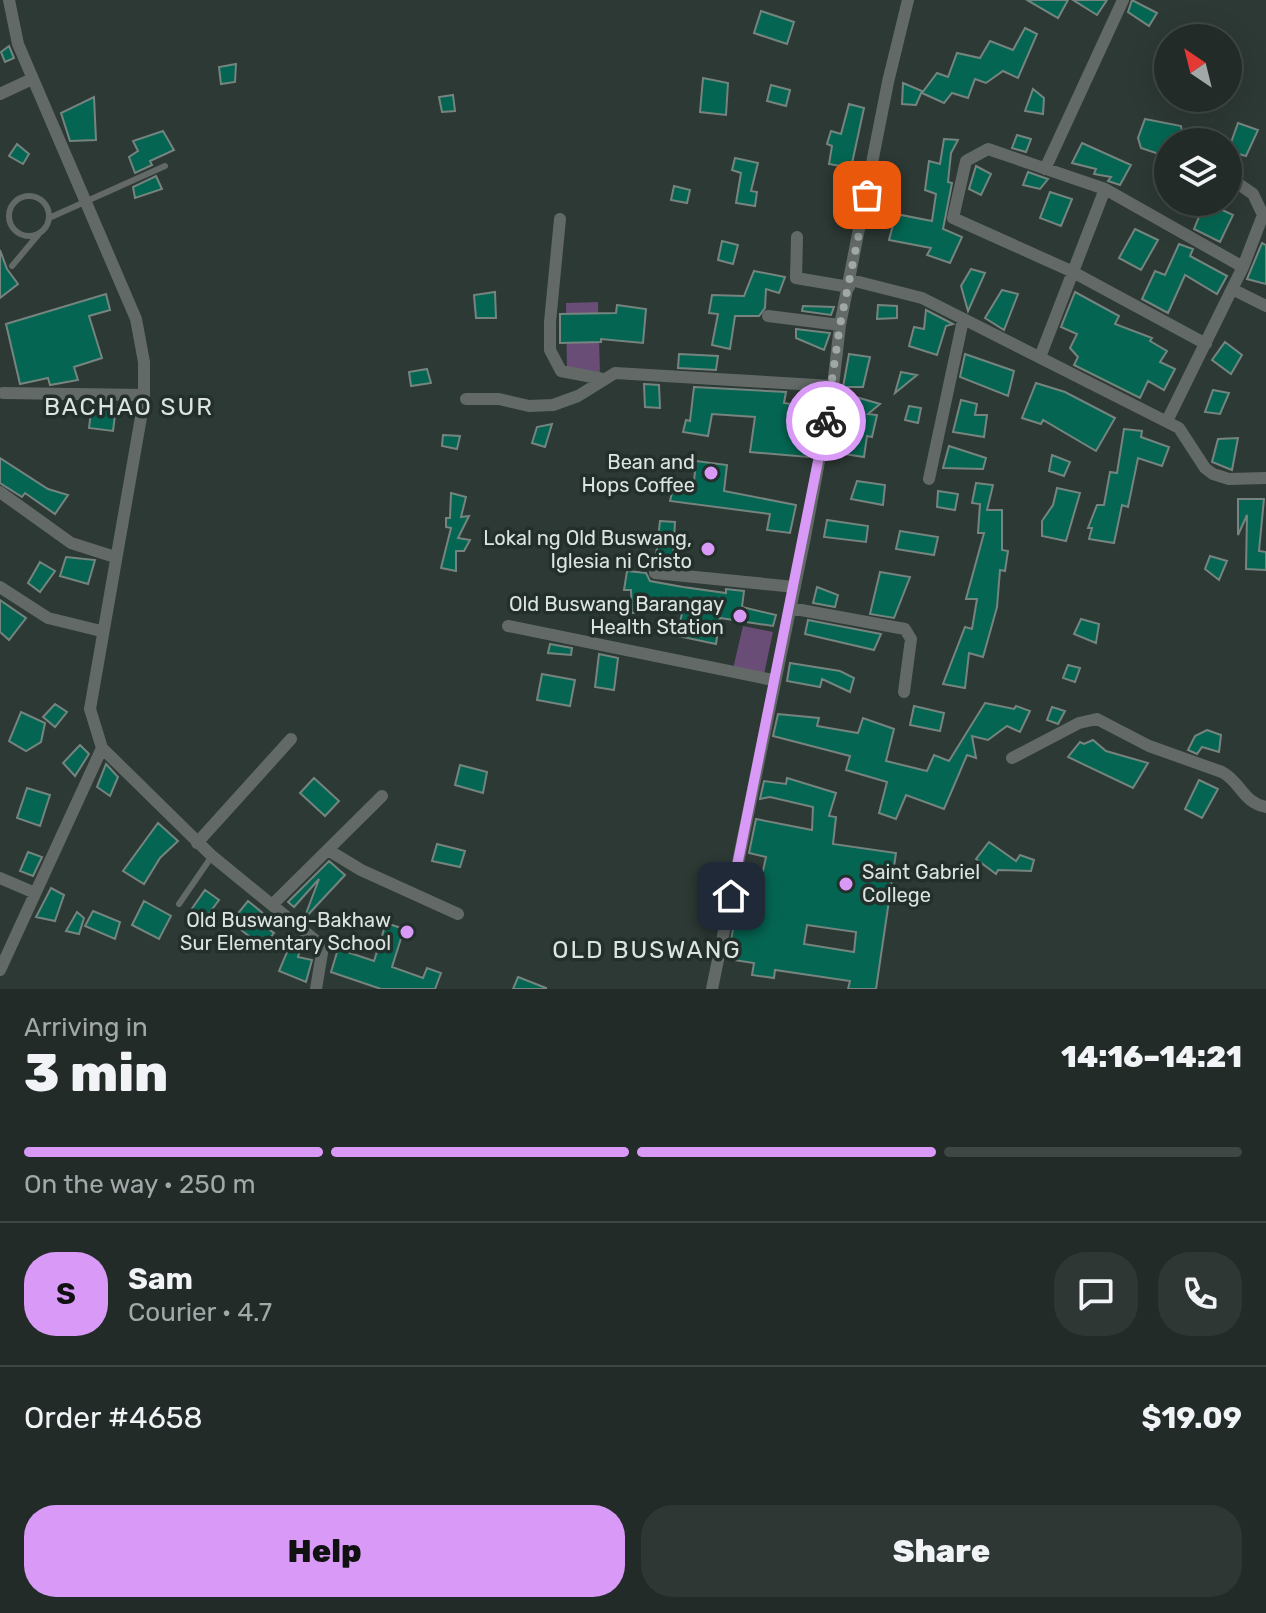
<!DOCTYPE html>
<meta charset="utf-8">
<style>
:root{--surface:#222b28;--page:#2e3734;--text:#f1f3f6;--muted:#a2a7a8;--line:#3f4745;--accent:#d99af7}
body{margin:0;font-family:Rubik,sans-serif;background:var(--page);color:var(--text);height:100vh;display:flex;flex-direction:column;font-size:30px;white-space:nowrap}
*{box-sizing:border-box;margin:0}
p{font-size:26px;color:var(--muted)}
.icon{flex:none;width:44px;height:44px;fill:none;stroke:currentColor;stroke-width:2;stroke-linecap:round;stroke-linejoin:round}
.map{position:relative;height:989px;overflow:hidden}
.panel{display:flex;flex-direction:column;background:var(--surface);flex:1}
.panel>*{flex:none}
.needle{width:52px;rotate:325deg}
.tools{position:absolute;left:1154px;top:24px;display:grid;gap:16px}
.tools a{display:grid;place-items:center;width:88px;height:88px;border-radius:50%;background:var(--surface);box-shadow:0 8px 32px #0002,0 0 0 2px var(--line);font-size:40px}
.pin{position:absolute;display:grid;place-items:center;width:68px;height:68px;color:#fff;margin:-34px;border-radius:16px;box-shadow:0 4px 12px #0006}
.courier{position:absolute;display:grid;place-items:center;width:80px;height:80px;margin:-40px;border:6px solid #d99af7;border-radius:50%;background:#fff;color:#222;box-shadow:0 2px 10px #0007}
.summary em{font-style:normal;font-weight:800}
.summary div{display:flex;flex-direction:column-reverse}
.summary{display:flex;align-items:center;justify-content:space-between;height:136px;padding:0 24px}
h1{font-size:52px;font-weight:800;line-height:60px}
.bar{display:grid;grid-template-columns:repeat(4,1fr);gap:12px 8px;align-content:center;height:96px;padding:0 24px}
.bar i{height:10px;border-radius:6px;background:var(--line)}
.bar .current{background:var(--accent)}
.bar p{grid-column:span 4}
.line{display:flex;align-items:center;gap:20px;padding:0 24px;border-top:2px solid var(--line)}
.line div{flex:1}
.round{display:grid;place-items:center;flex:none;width:84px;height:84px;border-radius:32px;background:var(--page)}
.button{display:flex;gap:16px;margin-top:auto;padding:16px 24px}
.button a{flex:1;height:92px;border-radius:32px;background:var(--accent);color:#111;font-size:32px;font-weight:800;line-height:92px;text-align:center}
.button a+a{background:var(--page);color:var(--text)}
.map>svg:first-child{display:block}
.green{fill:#694d76}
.building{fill:#046652;stroke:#76847f;stroke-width:2;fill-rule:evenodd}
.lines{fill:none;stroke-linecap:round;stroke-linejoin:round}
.service{stroke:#636967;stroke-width:6}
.minor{stroke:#636967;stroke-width:12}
.done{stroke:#9fa8a5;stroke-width:8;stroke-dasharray:0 14.4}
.route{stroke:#d99af7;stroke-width:10}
.poi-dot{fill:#d99af7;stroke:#232f2b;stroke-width:3}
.labels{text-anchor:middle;stroke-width:7;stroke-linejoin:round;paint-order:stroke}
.poi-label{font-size:20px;fill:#dce3e1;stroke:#232f2b;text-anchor:end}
.quarter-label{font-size:24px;letter-spacing:2px;fill:#dce3e1;stroke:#232f2b}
</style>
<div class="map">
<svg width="1266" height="989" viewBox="0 0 1266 989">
<rect width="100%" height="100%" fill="#2d3935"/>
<path class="green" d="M598 302 600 375 567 376 566 303Z
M743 626 773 632 763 679 732 673Z"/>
<path class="building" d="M1027 0H1068L1058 18Z
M1073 0H1107L1097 15Z
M1132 0 1157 13 1149 26 1128 12Z
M761 11 794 22 787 44 754 33Z
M1025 28 1037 34 1018 78 1003 71 986 83 975 79 968 98 952 93 944 103 922 93 937 73 948 77 957 53 980 58 990 41 1013 50Z
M9 46 14 58 5 62 1 52Z
M236 64 235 82 221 84 219 67Z
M703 78 728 83 726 115 700 112Z
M903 83 922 91 916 105 902 104Z
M771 85 790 90 786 106 767 101Z
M1033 89 1044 98 1043 114 1025 111Z
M453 95 455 111 442 112 439 97Z
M94 97 96 140 70 141 61 113Z
M849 104 864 108 851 168 829 164 832 146 827 144 831 131 841 134Z
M1145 119 1181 126 1184 142H1168V157L1141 148 1138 138Z
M1238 123 1258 130 1246 156 1228 151Z
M163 131 174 150 150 161 152 165 135 173 129 157 138 151 133 141Z
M1017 135 1031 139 1026 152 1012 148Z
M944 139 958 140 951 153 948 182 952 183 943 229 962 237 950 263 927 255 931 248 889 240 896 214 932 221 936 194 925 190 929 161 940 164Z
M1082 143 1131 165 1120 185 1108 181 1111 177 1094 174 1096 169 1072 163Z
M17 144 29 154 23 164 9 156Z
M735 158 758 163 751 191 757 192 755 206 736 203 741 173 732 170Z
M976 166 991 174 981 195 969 189Z
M1028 172 1042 177 1048 179 1040 189 1023 185Z
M156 176 162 189 135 198 133 187Z
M674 186 690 190 687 203 671 200Z
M1050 192 1072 199 1061 226 1040 218Z
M1205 202 1233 215 1220 242 1194 229Z
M1135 229 1158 240 1141 270 1119 258Z
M722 241 738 245 733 264 718 260Z
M1262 243 1266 245V284L1247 279Z
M1179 244 1193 249 1190 256 1227 276 1217 294 1185 275 1168 313 1142 299 1155 271 1165 275Z
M0 250 7 269 18 284 0 298Z
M971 269 985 273 968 311 961 286Z
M754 271 785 277 779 293 766 289 765 308 759 316H735L730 349 712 345 718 314 709 313 712 295 744 296Z
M1002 290 1018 294 1004 330 985 318Z
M495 292 496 318H476L474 295Z
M1075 292 1119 316 1115 324 1152 338 1150 341 1167 351 1160 362 1175 369 1164 390 1148 381 1140 398 1074 365 1078 357 1070 348 1077 334 1061 327Z
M106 294 110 310 89 316 102 358 74 367 78 380 50 385 48 378 20 384 6 324Z
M617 305 646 309 643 343 601 339V342L560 343V314L616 313Z
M878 305 897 306V318L877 319Z
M803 306 834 307 831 315 802 311Z
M926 310 953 324 946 326 937 355 909 346 914 327 924 329Z
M796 329 830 333 824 350 796 338Z
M1225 342 1242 355 1231 374 1212 360Z
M679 354 718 356 716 370 678 368Z
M849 354 870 357 863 387H843Z
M965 354 1014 371 1008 396 960 377Z
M427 369 431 383 411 386 409 372Z
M901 372 917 375 895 393Z
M1036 383 1065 392 1115 418 1096 451 1043 420 1041 424 1022 418Z
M644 384 659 385 660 408 645 407Z
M694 387 786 392 784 403 811 407 813 432 807 431 808 457 750 452 755 417 712 414 708 436 683 432 686 420 690 421Z
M1213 390 1229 393 1220 414 1205 412Z
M856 397 880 404 868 414 877 415 872 437 867 436 864 457 844 454Z
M961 400 977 404 975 415H987L984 437 953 432Z
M92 404 116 407 113 431 89 428Z
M909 406 921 408 918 423 905 420Z
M552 424 545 447 532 443 537 427Z
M1124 429 1142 431 1141 437 1169 447 1162 466 1138 458 1128 507 1122 505 1114 543 1089 539 1092 528H1088L1097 505H1104L1110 472 1117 473Z
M443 435 460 436 457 449 442 446Z
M1238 438 1232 470 1212 462 1218 439Z
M949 446 986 458 983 469 943 468Z
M1052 455 1070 462 1064 476 1049 471Z
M0 458 48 489 68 495 55 514 25 493 22 497 0 483Z
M696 461 727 465 724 491 796 505 790 533 767 530 770 514 670 501 673 488 693 491Z
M857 481 885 485 883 505 851 499Z
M976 483 993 485 987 510H1002V550L1008 551 1005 571 1000 570 997 607 983 657 969 653 965 688 943 684 965 627 972 629 977 599H966L984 533H978L980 504 972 503Z
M1057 488 1080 493 1066 541 1042 536V521L1053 505Z
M938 491 958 494 955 510 937 507Z
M451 493 466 497 461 517 469 516 458 538 470 540 464 551H456V571L441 568 451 528 446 527V518H450Z
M1238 499H1264L1259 551 1266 552V570L1246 569 1247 515 1238 535Z
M827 520 868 526 866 542 824 537Z
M660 521 675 522 673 557 656 555Z
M900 531 938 537 934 555 896 549Z
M1210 556 1227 561 1219 580 1205 569Z
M66 557 95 560 88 584 60 576Z
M40 562 55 571 40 592 28 583Z
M627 571 646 573 650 581 683 587 726 593V589L744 591 742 607 776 615 773 626 720 618 716 644 678 636 683 606 645 603 646 612 632 613 631 590H624Z
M880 572 910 577 894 618 870 614Z
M817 587 838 595 835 607 813 603Z
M0 600 26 618 9 640 0 632Z
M1081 619 1099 624 1096 643 1074 634Z
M808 620 881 634 874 650 805 634Z
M550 644 572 648 571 655 548 653Z
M599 654 618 658 614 690 595 687Z
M790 663 840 671 854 678 850 692 822 679 820 687 787 681Z
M1068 665 1080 668 1075 682 1063 678Z
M542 674 575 680 570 706 537 700Z
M985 703 1014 709 1016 706 1030 711 1020 732 1007 726 988 740 972 736 976 758 967 755 944 809 906 795 896 819 879 813 887 782 846 770 850 756 773 736 778 714 819 718 817 726 858 733 863 718 894 729 886 761 927 771 934 755 949 761Z
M55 704 67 712 55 727 43 717Z
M914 706 944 713 940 731 910 725Z
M1052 707 1065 711 1058 724 1047 720Z
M21 712 45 723 41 742 26 751 9 741Z
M1207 730 1221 735 1219 752 1202 747 1197 754 1188 750 1195 736Z
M1093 740 1106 751 1148 763 1133 788 1068 757 1080 742 1084 744Z
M80 745 89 754 75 776 63 763Z
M106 764 118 777 110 796 97 787Z
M460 765 487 772 483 793 455 785Z
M314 778 339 801 325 816 300 793Z
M787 778 836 793 829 816 836 817 833 844 896 853 876 989H848L850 981 775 970 774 978 752 975 754 963 727 959 743 881 756 883 757 879 761 880 766 857 749 853 756 819 812 830 813 807 770 797 760 799 764 781 786 784ZM807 925 856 932 854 952 804 944Z
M1199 780 1218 789 1202 818 1185 809Z
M27 788 50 795 40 826 17 818Z
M158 823 178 841 160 858 144 884 123 871Z
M989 842 1016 861 1020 855 1034 860 1031 871 998 870 996 874 976 859Z
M437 844 465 851 460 867 432 861Z
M28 852 42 857 33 876 20 871Z
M329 861 345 875 304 919 319 879 294 907 288 902Z
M51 888 64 895 55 921 36 917Z
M205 890 219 900 204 920 191 910Z
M144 901 171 916 159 939 132 925Z
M248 901 270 919 264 926 274 933 263 947 231 922Z
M93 911 120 922 115 939 85 926Z
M77 912 84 918 79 934 66 931Z
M386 923 404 929 392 967 423 978 427 968 441 973 435 989H381L331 972 338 949 374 961Z
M290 945 300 949 298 957 312 960 306 982 279 971Z
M518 977 546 988V989H513Z"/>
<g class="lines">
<path class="service" d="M9 216a20 20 0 1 1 40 0a20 20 0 1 1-40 0Z
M49 218 165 166
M12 266 38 235
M179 904 212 856"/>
<path class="minor" d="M9 0 18 44 136 319 144 362V400L90 709 102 748 212 856 316 941 322 953 316 989
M0 94 32 79
M1045 169 1123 0
M1230 178 1253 194 1263 215 1243 267
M1105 189 988 149 966 161 953 218 1071 271 1206 344
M560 219 550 322V350L561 371 603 379
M797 237 796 278 849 287
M851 280 922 298 1179 428 1205 468 1213 474 1229 479 1266 478
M768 316 840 325
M1040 357 1105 189 1243 267 1232 289
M3 393 144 395
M466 399H499L529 406 553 405 578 396 615 373 833 386
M1167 421 1232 289 1266 306
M929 479 963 320
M0 492 71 543 115 557
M655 573 795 587
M0 587 48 618 101 631
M790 608 905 629 911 639 904 692
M508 626 773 680
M1012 758 1079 723 1097 719 1149 746 1222 772C1241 782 1242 802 1266 807
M197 843 291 739
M328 850 361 870 458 914
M0 878 35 893
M272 905 382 796
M0 970 102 748
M712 989 805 537 833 386 840 325 888 82 908 0"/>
</g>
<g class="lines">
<path class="done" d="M826 421 840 325 867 195"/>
<path class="route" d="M731 896 826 421"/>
</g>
<g class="poi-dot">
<circle cx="711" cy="473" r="8"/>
<circle cx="708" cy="549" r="8"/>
<circle cx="740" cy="616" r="8"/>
<circle cx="846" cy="884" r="8"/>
<circle cx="407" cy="932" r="8"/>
</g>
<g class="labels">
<g class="poi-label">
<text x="695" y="469">Bean and<tspan x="695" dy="23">Hops Coffee</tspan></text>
<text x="692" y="545">Lokal ng Old Buswang,<tspan x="692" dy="23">Iglesia ni Cristo</tspan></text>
<text x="724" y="611">Old Buswang Barangay<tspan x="724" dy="23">Health Station</tspan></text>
<text x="862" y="879" text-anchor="start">Saint Gabriel<tspan x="862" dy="23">College</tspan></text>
<text x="391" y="927">Old Buswang-Bakhaw<tspan x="391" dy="23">Sur Elementary School</tspan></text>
</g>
<g class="quarter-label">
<text x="129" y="415">BACHAO SUR</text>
<text x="647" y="958">OLD BUSWANG</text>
</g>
</g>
</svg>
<div class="tools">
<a><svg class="needle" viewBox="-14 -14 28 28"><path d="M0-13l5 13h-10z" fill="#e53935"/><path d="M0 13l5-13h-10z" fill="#a2a7a8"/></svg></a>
<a><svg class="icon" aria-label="layers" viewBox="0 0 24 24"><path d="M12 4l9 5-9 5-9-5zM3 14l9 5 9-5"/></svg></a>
</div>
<div class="pin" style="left:867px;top:195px;background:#ea580c"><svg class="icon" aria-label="bag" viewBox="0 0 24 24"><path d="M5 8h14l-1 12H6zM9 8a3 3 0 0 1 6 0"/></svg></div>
<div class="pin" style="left:731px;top:896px;background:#1f2937"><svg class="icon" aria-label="home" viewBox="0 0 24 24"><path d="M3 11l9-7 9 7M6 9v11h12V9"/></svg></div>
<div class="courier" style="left:826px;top:421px"><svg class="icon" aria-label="bike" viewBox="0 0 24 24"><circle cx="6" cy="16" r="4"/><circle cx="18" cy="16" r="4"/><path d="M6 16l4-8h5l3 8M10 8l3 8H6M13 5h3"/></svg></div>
</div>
<section class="panel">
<div class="summary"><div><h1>3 min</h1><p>Arriving in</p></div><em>14:16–14:21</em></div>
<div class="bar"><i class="current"></i><i class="current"></i><i class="current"></i><i></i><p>On the way · 250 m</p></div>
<div class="line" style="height:144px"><b class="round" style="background:var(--accent);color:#111">S</b><div><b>Sam</b><p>Courier · 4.7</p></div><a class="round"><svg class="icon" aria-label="chat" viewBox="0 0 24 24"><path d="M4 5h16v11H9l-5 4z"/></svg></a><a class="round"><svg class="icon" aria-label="phone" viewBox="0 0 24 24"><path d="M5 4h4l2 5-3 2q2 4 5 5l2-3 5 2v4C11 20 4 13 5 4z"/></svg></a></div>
<div class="line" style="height:104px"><div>Order #4658</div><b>$19.09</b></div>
<div class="button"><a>Help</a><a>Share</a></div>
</section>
